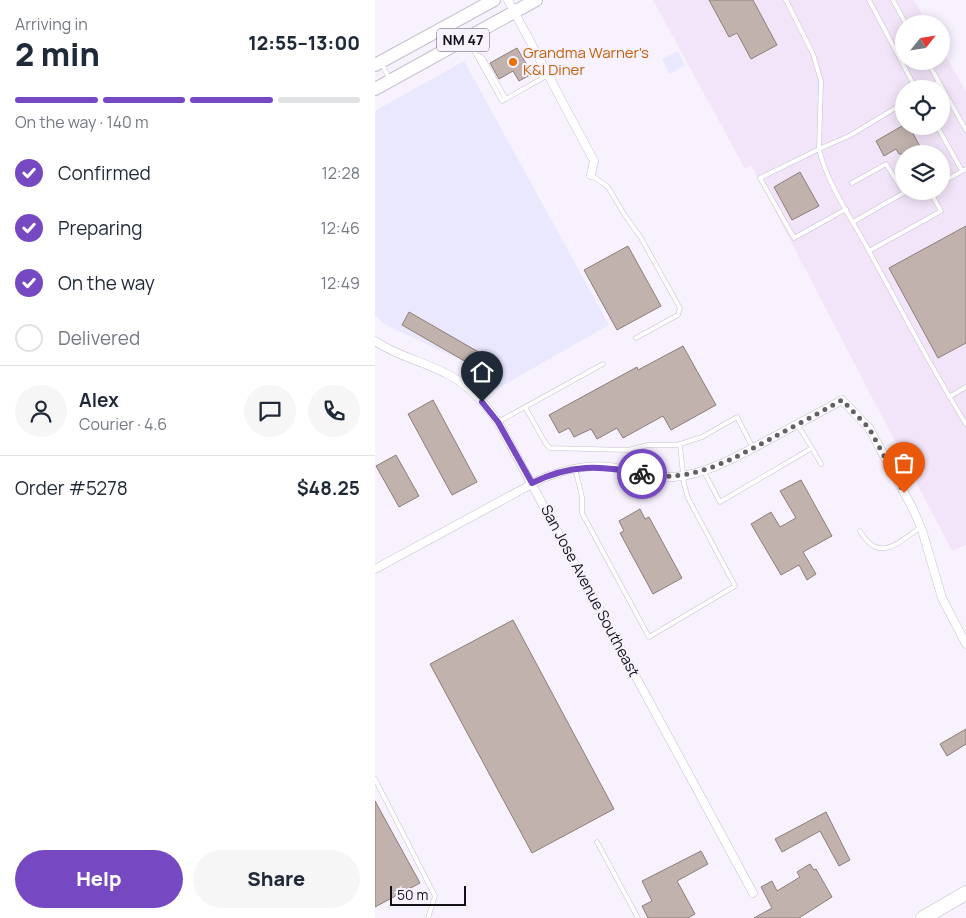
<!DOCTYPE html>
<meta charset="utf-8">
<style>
:root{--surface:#fff;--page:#f6f6f7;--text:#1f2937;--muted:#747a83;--line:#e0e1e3;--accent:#7649c2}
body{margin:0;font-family:Manrope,sans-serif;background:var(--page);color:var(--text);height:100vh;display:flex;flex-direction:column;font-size:19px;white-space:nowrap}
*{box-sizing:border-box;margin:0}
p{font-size:16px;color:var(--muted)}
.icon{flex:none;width:28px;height:28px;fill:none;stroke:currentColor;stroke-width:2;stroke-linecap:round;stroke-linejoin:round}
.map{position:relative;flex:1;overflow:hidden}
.details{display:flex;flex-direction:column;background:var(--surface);width:375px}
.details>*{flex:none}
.needle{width:32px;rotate:60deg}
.controls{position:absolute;left:520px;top:15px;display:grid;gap:10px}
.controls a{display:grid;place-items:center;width:55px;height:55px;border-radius:50%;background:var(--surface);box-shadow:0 2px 12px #0003;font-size:25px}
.scale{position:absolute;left:15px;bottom:12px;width:76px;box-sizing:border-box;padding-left:5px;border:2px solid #141217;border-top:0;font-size:14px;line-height:18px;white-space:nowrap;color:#141217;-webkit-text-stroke:4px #f8f2ff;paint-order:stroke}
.pin{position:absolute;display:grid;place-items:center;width:42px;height:42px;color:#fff;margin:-51px -21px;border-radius:50% 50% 50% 0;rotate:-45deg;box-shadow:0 0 5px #0007}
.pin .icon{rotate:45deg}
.courier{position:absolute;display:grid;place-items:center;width:50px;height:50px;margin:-25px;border:4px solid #7649c2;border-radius:50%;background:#fff;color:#222;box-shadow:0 1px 6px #0007}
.summary em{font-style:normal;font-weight:800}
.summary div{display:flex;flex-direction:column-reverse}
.summary{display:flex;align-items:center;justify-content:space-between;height:85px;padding:0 15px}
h1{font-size:32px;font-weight:800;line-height:38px}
.bar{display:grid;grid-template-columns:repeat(4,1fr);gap:8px 5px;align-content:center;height:60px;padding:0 15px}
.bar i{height:6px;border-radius:4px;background:var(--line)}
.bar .selected{background:var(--accent)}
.bar p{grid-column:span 4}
.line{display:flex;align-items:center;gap:12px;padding:0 15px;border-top:1px solid var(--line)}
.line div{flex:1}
.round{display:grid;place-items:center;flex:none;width:52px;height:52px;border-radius:26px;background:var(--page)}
ol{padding:0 15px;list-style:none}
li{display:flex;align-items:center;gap:15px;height:55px}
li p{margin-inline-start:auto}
li .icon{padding:5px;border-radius:50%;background:var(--accent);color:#fff;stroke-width:4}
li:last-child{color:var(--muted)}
li i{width:28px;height:28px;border:2px solid var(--line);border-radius:50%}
.cta{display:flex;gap:10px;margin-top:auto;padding:10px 15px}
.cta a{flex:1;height:58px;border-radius:30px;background:var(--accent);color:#fff;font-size:20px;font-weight:800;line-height:58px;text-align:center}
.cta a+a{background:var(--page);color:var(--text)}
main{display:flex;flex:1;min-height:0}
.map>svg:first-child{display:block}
.commercial{fill:#f3e5f9;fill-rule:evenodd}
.industrial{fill:#eae8fe}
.building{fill:#c1b2ad;stroke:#8c7e79}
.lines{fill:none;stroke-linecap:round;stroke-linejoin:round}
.lane-casing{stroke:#c6bfcc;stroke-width:5}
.street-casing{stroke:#c6bfcc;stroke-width:9}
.primary-casing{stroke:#c6bfcc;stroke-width:14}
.highway-casing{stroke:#c6bfcc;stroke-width:15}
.lane{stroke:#fff;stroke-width:4}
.street{stroke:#fff;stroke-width:8}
.primary{stroke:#fff;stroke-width:12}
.highway{stroke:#fff;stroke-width:14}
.done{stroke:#646068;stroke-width:5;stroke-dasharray:0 9}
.route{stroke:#7649c2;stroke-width:6}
.food-dot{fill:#e8710a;stroke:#f8f2ff;stroke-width:2}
.labels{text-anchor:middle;stroke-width:4;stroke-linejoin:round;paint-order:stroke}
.shield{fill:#f8f2ff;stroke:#58555d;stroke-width:1}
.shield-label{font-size:14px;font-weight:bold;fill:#141217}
.food-label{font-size:15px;fill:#c56008;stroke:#f8f2ff;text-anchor:start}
.street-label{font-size:15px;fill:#141217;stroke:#f8f2ff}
</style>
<main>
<section class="details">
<div class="summary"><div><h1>2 min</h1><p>Arriving in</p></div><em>12:55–13:00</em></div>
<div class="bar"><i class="selected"></i><i class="selected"></i><i class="selected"></i><i></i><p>On the way · 140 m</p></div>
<ol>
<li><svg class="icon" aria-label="check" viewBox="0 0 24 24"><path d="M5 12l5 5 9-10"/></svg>Confirmed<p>12:28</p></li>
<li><svg class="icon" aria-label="check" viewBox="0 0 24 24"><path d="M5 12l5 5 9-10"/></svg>Preparing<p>12:46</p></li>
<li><svg class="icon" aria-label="check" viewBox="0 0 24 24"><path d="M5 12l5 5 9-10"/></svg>On the way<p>12:49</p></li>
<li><i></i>Delivered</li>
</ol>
<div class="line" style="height:90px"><a class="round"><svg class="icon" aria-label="person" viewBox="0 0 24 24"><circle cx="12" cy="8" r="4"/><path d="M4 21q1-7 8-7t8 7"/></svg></a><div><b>Alex</b><p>Courier · 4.6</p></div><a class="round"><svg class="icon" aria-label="chat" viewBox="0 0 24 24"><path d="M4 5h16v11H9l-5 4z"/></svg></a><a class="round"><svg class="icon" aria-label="phone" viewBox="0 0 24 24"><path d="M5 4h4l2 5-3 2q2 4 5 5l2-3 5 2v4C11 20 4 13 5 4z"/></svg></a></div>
<div class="line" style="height:65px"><div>Order #5278</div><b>$48.25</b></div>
<div class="cta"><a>Help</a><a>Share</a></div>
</section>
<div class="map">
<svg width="591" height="918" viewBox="0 0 591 918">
<rect width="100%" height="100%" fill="#f8f2ff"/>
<path class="commercial" d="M278 0H539L553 24H529V61H566V48L591 91V545L577 551 376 165 370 169ZM529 89H566V126H529ZM529 154H566V191H529Z"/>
<path class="industrial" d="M303 51 310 66 294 74 287 59Z
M89 61 234 325 120 390 85 360 9 324 0 315V111Z"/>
<path class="building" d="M334 0H378L402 45 376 59 362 33 354 37Z
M142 48 157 74 144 81 138 71 124 79 115 63Z
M527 126H534L549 154H524L521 149 509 156 501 141Z
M425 172 444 206 417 220 399 187Z
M591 226V343L563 358 514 268Z
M253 246 286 306 242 330 209 270Z
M34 312 114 358 107 371 27 325Z
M308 346 341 405 296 430 288 416 248 438 242 428 222 439 216 429 199 437 194 428 184 433 174 415 262 367 263 370Z
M58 400 102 482 77 495 33 414Z
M21 455 44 496 24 507 1 466Z
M426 480 457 536 428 552 441 574 432 580 424 565 406 575 376 524 396 512 405 527 421 518 405 491Z
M265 509 270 519 274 517 307 578 278 594 245 533 249 531 244 521Z
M138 620 239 809 157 853 55 664Z
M591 729V744L572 756 565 744Z
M0 801 45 883 0 907Z
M451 812 475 860 464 866 445 831 407 852 400 839Z
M326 851 333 864 302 881 320 914 313 918H273L267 906 277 901 267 881Z
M435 864 439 870 441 869 457 897 424 918H379L397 908 386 887 397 881 402 891 425 877 422 872Z"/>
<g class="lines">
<g class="lane-casing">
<path id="lane" d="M411 0 438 54 446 81 444 149 474 136 529 103
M494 0 541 89
M518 0 531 24
M93 40 127 101 173 75
M102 55 107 57 131 99
M552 61 591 130
M7 64 14 78
M553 89 563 82
M562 126 587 171
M216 175 233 187 249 214 266 238 305 308 303 315 261 338
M477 183 511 164 529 193
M566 183 591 169
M471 209 419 238 385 178 444 149C452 184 477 219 494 251 526 309 556 368 591 424
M478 222 532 191
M494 251 566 211 555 191
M574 397 591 387
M150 407 171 444 175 448 253 450 273 445H302L327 437 362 417 378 448
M123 422 228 364
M437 448 446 464
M200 468 207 497V513L274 637 360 586 313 498 309 484 305 445
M328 470 345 502 437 448 422 424
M485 531C504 564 524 542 546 527
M0 779 60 896 53 918
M222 842 263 918"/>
</g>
<g class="street-casing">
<path id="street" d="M133 0 219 161 216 175
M0 341C22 356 47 361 70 373 92 383 109 402 123 422L378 893
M0 569 168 478C190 470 212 464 235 467 256 470 277 478 299 477 334 474 366 454 397 438 420 425 444 413 467 400L494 428 538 509 547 530 567 598 591 644"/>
</g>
<g class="primary-casing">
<path id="primary" d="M0 65 119 0
M0 89 161 0"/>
</g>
<g class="highway-casing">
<path id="highway" d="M548 918 591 893"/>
</g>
<use href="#lane" class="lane"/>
<use href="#street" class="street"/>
<use href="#primary" class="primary"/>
<use href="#highway" class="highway"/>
</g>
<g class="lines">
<path class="done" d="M267 474C315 484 356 460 397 438 420 426 444 413 467 400L494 428 529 493"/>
<path class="route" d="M107 402 123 422 157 483C195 464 226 465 267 474"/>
</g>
<circle class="food-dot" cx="138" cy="62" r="5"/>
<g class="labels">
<rect class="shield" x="62" y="28.5" width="52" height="23" rx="4"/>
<g class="shield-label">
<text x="88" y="45">NM 47</text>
</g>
<g class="food-label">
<text x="148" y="58">Grandma Warner's<tspan x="148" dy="17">K&amp;I Diner</tspan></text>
</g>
<g class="street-label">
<text transform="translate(215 591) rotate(62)" y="5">San Jose Avenue Southeast</text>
</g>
</g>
</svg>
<div class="controls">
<a><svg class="needle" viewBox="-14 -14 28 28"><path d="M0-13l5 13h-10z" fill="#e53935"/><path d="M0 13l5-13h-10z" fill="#747a83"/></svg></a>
<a><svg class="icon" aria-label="locate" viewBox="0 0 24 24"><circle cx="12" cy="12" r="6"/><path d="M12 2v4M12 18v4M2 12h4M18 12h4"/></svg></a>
<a><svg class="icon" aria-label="layers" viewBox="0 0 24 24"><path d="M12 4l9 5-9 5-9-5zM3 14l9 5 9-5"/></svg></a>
</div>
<div class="scale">50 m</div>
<div class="pin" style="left:529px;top:493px;background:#ea580c"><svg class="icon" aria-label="bag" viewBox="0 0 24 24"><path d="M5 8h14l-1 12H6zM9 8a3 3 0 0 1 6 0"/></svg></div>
<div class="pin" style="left:107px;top:402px;background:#1f2937"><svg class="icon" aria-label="home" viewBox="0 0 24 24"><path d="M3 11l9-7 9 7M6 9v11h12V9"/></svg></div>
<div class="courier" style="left:267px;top:474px"><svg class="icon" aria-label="bike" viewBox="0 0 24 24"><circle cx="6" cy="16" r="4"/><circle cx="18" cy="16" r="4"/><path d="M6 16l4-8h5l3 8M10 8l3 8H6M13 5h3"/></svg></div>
</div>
</main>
